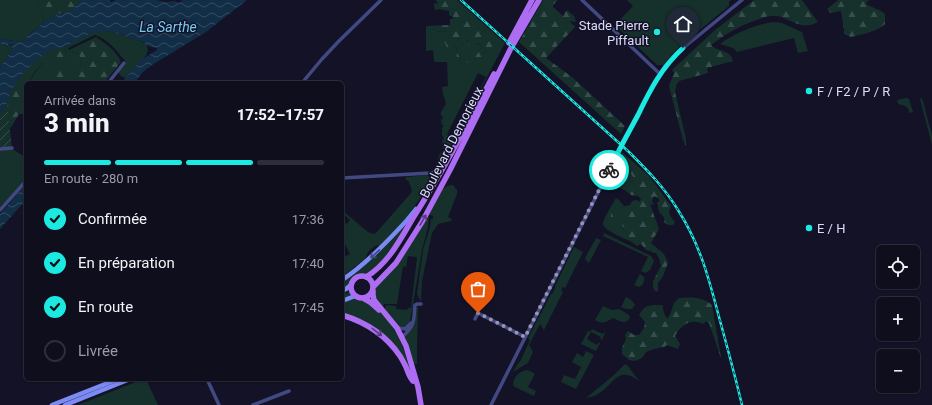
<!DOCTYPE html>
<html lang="fr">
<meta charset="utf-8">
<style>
:root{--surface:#0e0e1d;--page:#171726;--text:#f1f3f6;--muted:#9b9ca4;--line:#2e2e3b;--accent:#1aeae1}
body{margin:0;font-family:Roboto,sans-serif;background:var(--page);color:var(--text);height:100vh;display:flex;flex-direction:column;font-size:15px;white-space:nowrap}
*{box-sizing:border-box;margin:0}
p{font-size:13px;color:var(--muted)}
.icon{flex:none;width:22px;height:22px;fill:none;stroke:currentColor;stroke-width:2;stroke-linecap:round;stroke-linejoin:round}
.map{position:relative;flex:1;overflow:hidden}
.drawer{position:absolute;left:24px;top:81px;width:320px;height:300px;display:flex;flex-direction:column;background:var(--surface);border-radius:6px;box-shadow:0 1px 3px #0004,0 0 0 1px var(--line)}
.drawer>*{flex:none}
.controls{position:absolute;left:876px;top:245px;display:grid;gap:8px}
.controls a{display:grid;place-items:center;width:44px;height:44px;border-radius:6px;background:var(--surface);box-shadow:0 1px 3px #0004,0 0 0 1px var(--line);font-size:20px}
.pin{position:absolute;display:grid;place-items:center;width:34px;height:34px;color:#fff;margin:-41px -17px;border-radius:50% 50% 50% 0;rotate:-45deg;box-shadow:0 0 4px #0007}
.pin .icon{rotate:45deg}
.courier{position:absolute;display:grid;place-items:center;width:40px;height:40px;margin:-20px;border:3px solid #1aeae1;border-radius:50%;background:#fff;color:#222;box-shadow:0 1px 5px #0007}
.head em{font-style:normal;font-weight:800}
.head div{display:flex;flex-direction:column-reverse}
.head{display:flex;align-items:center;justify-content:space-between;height:68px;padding:0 20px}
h1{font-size:26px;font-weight:800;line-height:30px}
.bar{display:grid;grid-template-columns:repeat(4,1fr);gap:6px 4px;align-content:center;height:48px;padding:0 20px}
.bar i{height:5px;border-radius:3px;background:var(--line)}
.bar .selected{background:var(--accent)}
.bar p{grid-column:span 4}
ol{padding:0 20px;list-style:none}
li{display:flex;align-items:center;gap:12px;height:44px}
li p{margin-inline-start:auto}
li .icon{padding:4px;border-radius:50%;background:var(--accent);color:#111;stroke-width:4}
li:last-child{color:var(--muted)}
li i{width:22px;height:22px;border:2px solid var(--line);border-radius:50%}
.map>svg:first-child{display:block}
.grass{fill:#16312c;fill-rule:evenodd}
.forest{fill:url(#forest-firs)}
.garden{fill:url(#garden-furrows)}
.water{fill:url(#water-waves)}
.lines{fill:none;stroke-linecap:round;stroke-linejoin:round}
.street{stroke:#424982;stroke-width:3.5}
.secondary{stroke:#7c8af3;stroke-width:4.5}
.primary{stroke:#ad6df2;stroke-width:5.5}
.rail-casing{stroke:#1aeae1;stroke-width:2.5}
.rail{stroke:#131227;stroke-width:1;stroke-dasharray:3;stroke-linecap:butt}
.oneway{stroke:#583b82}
.oneway2{stroke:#424883}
.done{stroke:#9696b1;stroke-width:4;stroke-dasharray:0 7.2}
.route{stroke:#1aeae1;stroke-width:5}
.poi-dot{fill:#1aeae1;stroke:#131227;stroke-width:1.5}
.labels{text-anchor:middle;stroke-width:3;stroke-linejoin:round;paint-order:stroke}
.poi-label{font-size:13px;fill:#dcddfc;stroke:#131227;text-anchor:start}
.street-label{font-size:13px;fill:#dcddfc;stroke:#131227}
.water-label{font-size:14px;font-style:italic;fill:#74caf2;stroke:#131227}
</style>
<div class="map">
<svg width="932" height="405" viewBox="0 0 932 405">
<defs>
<pattern id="forest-firs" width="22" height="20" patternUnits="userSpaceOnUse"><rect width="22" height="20" fill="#16312c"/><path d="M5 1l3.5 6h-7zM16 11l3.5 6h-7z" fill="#374e4c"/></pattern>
<pattern id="garden-furrows" width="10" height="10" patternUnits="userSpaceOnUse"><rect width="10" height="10" fill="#16312c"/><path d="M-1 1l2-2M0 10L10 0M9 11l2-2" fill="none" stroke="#374e4c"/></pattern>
<pattern id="water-waves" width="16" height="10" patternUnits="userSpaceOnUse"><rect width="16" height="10" fill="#122d46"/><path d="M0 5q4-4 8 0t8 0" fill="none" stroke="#344b62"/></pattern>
</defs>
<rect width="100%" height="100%" fill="#131227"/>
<path class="grass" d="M0 0H37L44 21 39 27 31 32 22 42 0 39Z
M627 0H731L729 2V6L696 33 690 32 688 36V39L674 52 663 65H657L615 25 633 6Z
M773 22 782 23 802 32 808 51 798 53 794 38 737 52 733 48 720 44C735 33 755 25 773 22Z
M487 27 505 43 449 149 439 165 437 167 439 155 444 149 443 148 442 140 444 139 443 136H442V128L444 125H442L441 119H443L442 115H441V112L446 104 445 99 443 95 442 87 448 86 447 62H434L433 50 426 51V40H428L430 33C436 31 442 31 448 32V39C452 43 457 46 458 53L456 55C459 59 462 60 467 58L462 45 459 42 458 38 470 41V43C473 45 477 45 480 43L482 45C478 57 471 54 476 69L475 67C481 66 483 62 485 57L481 52H484L486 54 493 49 498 41H494L493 39 486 36 484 31ZM478 73 486 77 454 138 447 134Z
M95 30 113 32 137 40 146 44 148 50 146 56 125 78 121 76 118 72 126 62C118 52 108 39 95 35L68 48 69 50 79 55C83 62 81 67 77 73L72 71 52 76 48 83H30C32 75 44 59 52 56 56 55 61 56 65 56L66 46Z
M0 44H4L7 47 8 46V44L13 46 11 51 0 68Z
M906 98 909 99 913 112 909 113 908 108 903 105 898 104 897 100Z
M922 98 932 135V145L920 99Z
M13 149 26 158V179L0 207V150Z
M622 152 624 154 621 163 624 169 629 170 634 179 629 184 626 191 608 182Z
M427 175C430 176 431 178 431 182L408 216 382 245 375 246 368 252 365 259 342 277V262L344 261 343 257 350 254 342 238V220L347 224 350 220 342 213 343 211 368 232 373 234 376 233 411 193 412 190 408 180 406 181V177Z
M453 185 457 190V194L448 217 452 219 451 221 438 224 432 233 422 281 421 302 417 294 423 250 430 227 431 219H433V216L426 214C433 202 438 186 453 185Z
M616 198 619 200 624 206 619 209 611 212 622 222 623 229C627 234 627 238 632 242 626 239 604 231 603 224 603 218 613 204 616 198Z
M412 214 389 256 364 276C355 277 349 285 342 291V280L372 257Z
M427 215 429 217 428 227 422 250 410 322 404 328 398 327 386 311 385 308 386 305 396 306V309L407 310 408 308H411L417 257 408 256 406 267 403 266 397 304H384L383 307 374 300 373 291 419 232 420 235 419 231Z
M604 233 651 256 654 261 650 270 646 273 641 271 648 257 603 236Z
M596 238 601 240 589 263 586 260 585 258Z
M574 247 583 252 565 288 563 287 561 290 563 292 544 330 540 324 529 345 533 352 528 363 513 372 517 365 521 360 530 340 528 338 551 294 553 293 555 288V286Z
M640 274 644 277C645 281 643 286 639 287L634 285Z
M352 291C355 296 357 296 361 298 367 301 375 306 380 311 399 329 407 356 413 381L399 355 376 331 342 315V295Z
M626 297C630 299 633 301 635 305L632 309H626L621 307Z
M418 306 417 347V364H414L412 362 405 337 415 317 416 308Z
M603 306 612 310 619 309 626 313 629 315 630 317C626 326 620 321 613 318 606 322 603 325 595 320Z
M592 329 603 334 604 332 605 333 602 340 600 339 601 337 591 332 587 339 597 345 599 342 600 343 596 351 581 344 588 331 590 332Z
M586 351 594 355 576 389 561 382 564 375 575 379 581 367 572 362 577 353 583 357Z
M625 364 628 366 639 381C617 365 615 384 598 394 595 396 590 397 586 398L614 375Z
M526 370 530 371 535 374 528 387 536 391 534 396 515 387 513 385C514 376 518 373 526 370Z
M143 379H146L158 405H78Z"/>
<path class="forest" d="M37 0H83L76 5 75 9 72 10 61 13 44 21Z
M436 0H457L487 27 484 31 486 36 490 35 493 37 494 41H501L502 43 498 52 493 49 488 56 484 52H482L485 57V62L483 63V65L481 67H476V71L474 72H471L470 69 471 66 474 65C474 53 479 55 482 45L480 43 470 46 468 44 470 43V41L466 40 464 42H462L460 39 458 38 459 42 466 50 465 53 467 55V58L469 60 468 63C464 59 460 59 456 56L458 52 457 49 455 45 453 48H447L445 43 444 41 448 38V32C442 31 436 31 430 33L429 40 428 41 426 40V26L450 25V19L454 18 453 17 449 15V11L439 9 435 10 434 4V3L438 4Z
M543 0H558L552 6 563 16 565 14 564 13 567 10 574 16 576 21 574 22 571 21 570 22 575 27 546 58 572 77 625 126 621 134 519 42Z
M754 0H802L818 22C805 29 797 24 784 18 780 17 776 15 772 16 767 16 762 18 757 20 740 25 726 34 711 45 718 52 731 50 733 61L707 68 708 73 679 81 676 86 675 92 686 139V146L683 140 669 86 674 73 672 70 715 30Z
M838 0H869L866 3V4C874 9 878 8 885 14V24C877 32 862 34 851 37L844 34V30L841 11 830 13 827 9Z
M96 37C106 44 116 50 121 62L104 83H48C53 73 56 71 67 68L77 73C81 67 83 62 79 55L69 50Z
M66 46 65 56 64 60H60L53 56C43 61 32 72 30 83H26V114H19L10 129C9 121 7 112 7 104 8 85 34 58 51 50 56 47 61 47 66 46Z
M624 154 648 175 655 184 671 206C667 214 670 216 675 222L673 225H668L664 222V217L659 212 657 202H659V199L654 196 652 201 654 205 650 204 659 229 651 243 664 254 668 263 663 276 658 283V291L656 292 653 288V281L661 266 659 258 656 253 646 250 641 244 637 246 628 239 625 232 623 229 622 222 620 220H616L611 217V212C617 210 623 206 630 205L632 201 637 200 639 202 641 199 638 196 631 195 626 191 629 184 634 179 629 170 624 169 621 163Z
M679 298C691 297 703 297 712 305L721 358 709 323 706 321 703 324C691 318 681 325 675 336L680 344 678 349 667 345 664 347 654 349 646 352 642 358 635 361 629 360 622 354V348L626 339 625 335 628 331 634 335H639L644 328 645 322 639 315C645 304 650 305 662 305L664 313 667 319 670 315 674 303Z"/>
<path class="garden" d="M7 103 12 148 0 149V116L1 112Z"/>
<path class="water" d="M83 0H110V1L111 2 116 0H156L166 2 175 1 179 3 180 2 183 0H247L206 32 152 65 143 72 134 83H121L141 60 157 50V48L147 46 143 42 113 32 94 31 92 33 66 46 51 50 34 62 22 75 12 89 7 103 1 112 0 116V68L11 51 13 45 8 44V46L7 47 4 44H0V39L22 42 30 33 39 27 44 21 61 13 74 9 76 5Z
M26 184V200L0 229V214Z"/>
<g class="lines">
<path class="street" d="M582 0 660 74
M108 83 124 63
M302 83 322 59 339 41 381 0
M0 149 12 148
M342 178 430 173 440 171
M0 210 26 181
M475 319 478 313 525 337
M397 328 405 329 411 323
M402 338C405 333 410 330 412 325 415 319 414 311 415 305L417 304H421
M207 379 219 405
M253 405 289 391
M491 405 612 165 654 83 665 66 682 49 742 0"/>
<path class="secondary" d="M342 280C362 267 379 250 396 232 403 225 410 217 416 209
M342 291 346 289 352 284
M342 301 355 296
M52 405 118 379
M65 405 130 379"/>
<path class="primary" d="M509 43 532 0
M351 287a11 11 0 1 1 22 0a11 11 0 1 1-22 0Z
M366 277C388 264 400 240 413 218 443 171 468 123 494 74
M373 287 396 263 422 222 450 170 511 48 539 0
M373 291V295L374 300 397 328 406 346 418 387 421 405
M363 298 370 302 379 310
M342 315C365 322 386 335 400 356 402 359 404 363 406 367 408 372 409 377 413 381"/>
<g class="rail-casing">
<path id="rail" d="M461 0 629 152C648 171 664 187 678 210 700 244 709 279 719 317 727 346 735 376 742 405"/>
</g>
<use href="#rail" class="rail"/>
</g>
<defs><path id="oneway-shaft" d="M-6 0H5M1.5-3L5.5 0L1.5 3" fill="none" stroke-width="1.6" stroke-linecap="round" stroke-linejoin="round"/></defs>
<g class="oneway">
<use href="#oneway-shaft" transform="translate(423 220) rotate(-60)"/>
<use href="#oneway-shaft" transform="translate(377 332) rotate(38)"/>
</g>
<use class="oneway2" href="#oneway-shaft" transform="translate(375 254) rotate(137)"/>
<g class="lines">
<path class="done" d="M478 313 525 337 609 170"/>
<path class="route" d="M609 170C618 152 628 133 638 115 650 90 662 67 683 48"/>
</g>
<g class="poi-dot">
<circle cx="657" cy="32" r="4"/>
<circle cx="809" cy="91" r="4"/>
<circle cx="809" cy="228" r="4"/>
</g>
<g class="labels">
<g class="poi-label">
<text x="649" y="30" text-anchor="end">Stade Pierre<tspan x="649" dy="15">Piffault</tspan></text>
<text x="817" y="96">F / F2 / P / R</text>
<text x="817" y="233">E / H</text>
</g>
<g class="street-label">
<text transform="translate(451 142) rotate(-63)" y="5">Boulevard Demorieux</text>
</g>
<g class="water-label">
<text x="168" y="32">La Sarthe</text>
</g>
</g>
</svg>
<div class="controls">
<a><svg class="icon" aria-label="locate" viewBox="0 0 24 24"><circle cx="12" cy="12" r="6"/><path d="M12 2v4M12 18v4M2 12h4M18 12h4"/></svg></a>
<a>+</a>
<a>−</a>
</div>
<div class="pin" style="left:478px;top:313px;background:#ea580c"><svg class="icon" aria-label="bag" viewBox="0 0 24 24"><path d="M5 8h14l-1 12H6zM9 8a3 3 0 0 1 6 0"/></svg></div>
<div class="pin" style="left:683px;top:48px;background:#1f2937"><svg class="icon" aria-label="home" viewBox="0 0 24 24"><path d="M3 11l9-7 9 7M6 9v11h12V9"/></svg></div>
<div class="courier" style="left:609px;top:170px"><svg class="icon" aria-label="bike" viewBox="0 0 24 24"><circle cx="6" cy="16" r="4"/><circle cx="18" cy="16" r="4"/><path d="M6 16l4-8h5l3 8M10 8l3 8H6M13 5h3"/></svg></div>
<section class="drawer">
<div class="head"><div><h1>3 min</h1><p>Arrivée dans</p></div><em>17:52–17:57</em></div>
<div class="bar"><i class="selected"></i><i class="selected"></i><i class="selected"></i><i></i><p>En route · 280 m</p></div>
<ol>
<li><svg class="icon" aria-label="check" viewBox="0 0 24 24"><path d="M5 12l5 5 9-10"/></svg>Confirmée<p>17:36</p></li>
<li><svg class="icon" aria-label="check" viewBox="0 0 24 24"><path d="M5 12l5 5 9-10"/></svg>En préparation<p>17:40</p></li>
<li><svg class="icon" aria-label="check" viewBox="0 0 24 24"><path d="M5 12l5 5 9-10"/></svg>En route<p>17:45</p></li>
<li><i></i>Livrée</li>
</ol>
</section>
</div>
